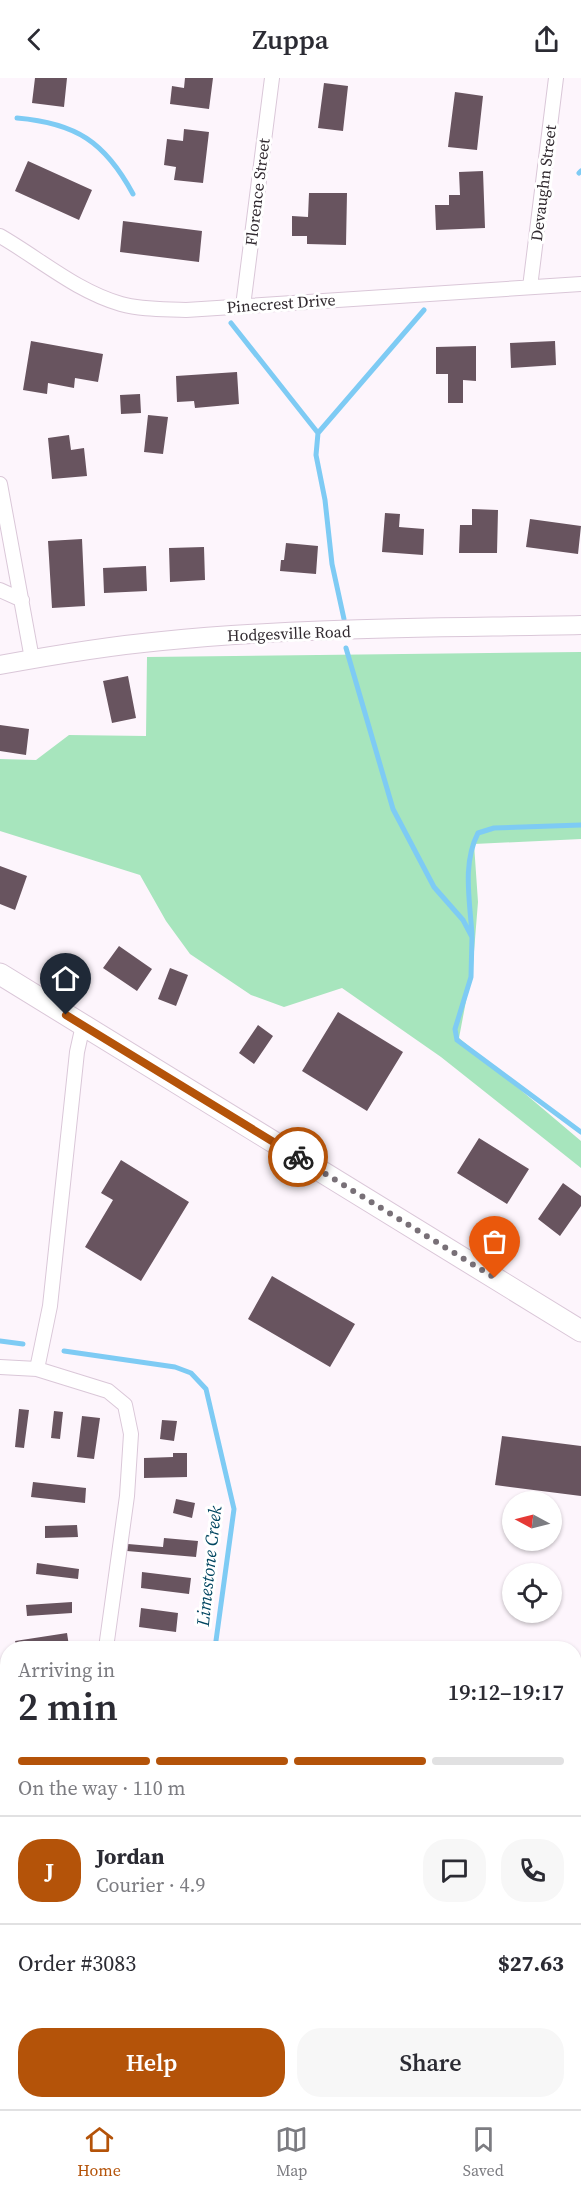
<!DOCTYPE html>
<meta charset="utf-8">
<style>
:root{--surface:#fff;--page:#f7f7f7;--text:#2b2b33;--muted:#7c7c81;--line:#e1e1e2;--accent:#b45309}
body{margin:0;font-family:"Source Serif 4",serif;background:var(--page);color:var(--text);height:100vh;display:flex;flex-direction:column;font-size:22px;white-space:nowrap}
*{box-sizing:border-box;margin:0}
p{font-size:20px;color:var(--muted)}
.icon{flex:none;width:33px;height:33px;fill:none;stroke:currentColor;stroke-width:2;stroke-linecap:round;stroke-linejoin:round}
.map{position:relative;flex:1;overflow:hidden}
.side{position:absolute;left:0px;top:1563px;width:582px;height:468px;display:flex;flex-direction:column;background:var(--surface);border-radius:24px 24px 0 0;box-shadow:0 2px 4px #0004}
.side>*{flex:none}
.needle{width:39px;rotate:277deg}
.tools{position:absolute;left:502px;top:1413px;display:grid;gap:12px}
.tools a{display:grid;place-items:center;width:60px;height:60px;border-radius:50%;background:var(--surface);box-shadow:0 2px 4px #0004;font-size:30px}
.pin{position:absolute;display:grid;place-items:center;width:51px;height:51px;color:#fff;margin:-62px -26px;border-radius:50% 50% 50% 0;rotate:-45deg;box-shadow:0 0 6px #0007}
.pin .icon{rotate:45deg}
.courier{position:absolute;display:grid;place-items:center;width:60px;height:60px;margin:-30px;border:4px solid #b45309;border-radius:50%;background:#fff;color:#222;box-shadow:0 2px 8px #0007}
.summary em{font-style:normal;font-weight:600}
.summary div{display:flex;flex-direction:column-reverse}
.summary{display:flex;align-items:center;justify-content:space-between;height:102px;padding:0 18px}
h1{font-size:39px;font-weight:600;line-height:45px}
.bar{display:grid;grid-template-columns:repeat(4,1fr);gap:9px 6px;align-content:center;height:72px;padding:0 18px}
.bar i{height:8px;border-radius:4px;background:var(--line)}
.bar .selected{background:var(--accent)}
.bar p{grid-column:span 4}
.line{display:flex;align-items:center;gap:15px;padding:0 18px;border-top:2px solid var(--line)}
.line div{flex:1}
.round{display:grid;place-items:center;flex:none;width:63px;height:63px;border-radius:24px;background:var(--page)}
.button{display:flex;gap:12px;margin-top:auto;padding:12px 18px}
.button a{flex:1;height:69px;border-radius:24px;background:var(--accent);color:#fff;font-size:24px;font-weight:600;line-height:69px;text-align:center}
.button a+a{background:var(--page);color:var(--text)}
header{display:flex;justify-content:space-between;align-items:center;height:78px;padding:0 18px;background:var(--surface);font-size:27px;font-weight:600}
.tabs{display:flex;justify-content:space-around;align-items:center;height:84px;border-top:2px solid var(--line);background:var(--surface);font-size:16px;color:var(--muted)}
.tabs a{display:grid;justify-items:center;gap:3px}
.tabs .selected{color:var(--accent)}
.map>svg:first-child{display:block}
.green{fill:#a7e5bd}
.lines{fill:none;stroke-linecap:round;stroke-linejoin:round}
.stream{stroke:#7ecbf4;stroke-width:5}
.building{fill:#68545f}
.street-casing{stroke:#dac7d8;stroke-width:16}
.secondary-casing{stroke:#dac7d8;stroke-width:20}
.primary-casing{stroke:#dac7d8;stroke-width:23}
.street{stroke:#fff;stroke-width:14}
.secondary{stroke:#fff;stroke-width:18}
.primary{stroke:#fff;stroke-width:21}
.done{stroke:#787077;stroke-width:6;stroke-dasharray:0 10.8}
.route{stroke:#b45309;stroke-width:8}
.labels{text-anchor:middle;stroke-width:6;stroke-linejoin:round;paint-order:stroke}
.street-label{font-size:16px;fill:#30292f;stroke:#fff}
.water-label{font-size:18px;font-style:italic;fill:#004560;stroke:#fff}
</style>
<header><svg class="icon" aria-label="back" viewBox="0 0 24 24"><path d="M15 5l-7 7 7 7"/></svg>Zuppa<svg class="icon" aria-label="share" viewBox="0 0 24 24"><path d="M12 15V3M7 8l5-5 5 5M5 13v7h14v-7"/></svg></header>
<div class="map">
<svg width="581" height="2031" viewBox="0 0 581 2031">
<rect width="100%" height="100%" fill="#fdf5fc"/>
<path class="green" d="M581 574V761L474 766 478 824 473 886 459 960 581 1063V1090L441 979 342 910 284 929 251 917 190 876 166 843 140 797 0 753V681L36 682 69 657 146 658 147 579Z"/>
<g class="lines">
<path class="stream" d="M17 40C76 45 105 64 133 116
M579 95 581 93
M231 245 318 355
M344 541 332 486 325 422 316 377 318 355 424 232
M346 570 393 731 434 809 463 842 472 859 471 899 455 951 457 962 581 1054
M472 857C470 823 462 786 478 755L494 750 581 747
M0 1263 23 1266
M64 1273 175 1289 191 1295 206 1311 234 1431 215 1570
M61 2031 66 2024"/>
</g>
<path class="building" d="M35 0H67L64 29 32 25Z
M185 0H213L209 31 170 26 172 8 184 10Z
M324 5 348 8 343 53 318 50Z
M455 14 483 18 477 72 448 69Z
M184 51 209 54 203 105 174 102 176 89 164 87 167 61 183 63Z
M28 83 92 112 79 142 15 113Z
M483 93 485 150 436 152 435 127H449V117H460L459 94Z
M309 115H347L346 167 307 166V158H292V138L308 139Z
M123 143 202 153 199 184 120 174Z
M31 263 103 276 98 304 75 300 74 310 48 305 47 316 23 312Z
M555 263 556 287 511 290 510 265Z
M476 268V303L463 302V325H448V296H436V269Z
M237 294 239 326 195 330 194 323 177 324 176 298Z
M140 316 141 335 121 336 120 317Z
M148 337 168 339 163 376 144 374Z
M69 357 71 372 84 370 87 398 52 401 48 360Z
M472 431 498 432 497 475H459L460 447H472Z
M385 435 400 436 399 449 424 451 423 477 382 474Z
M530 441 581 448 578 476 526 469Z
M82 461 85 528 52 530 48 463Z
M286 465 318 468 316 496 280 493 281 482H284Z
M204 469 205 502 170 504 169 470Z
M146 488 147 513 104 515 103 490Z
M128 598 136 640 112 645 103 603Z
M0 647 29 651 26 677 0 673Z
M0 788 27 798 15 832 0 826Z
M119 868 152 891 137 913 103 890Z
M170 890 188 897 176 928 158 921Z
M338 934 403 974 367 1033 302 993Z
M258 947 273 958 254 986 239 975Z
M479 1060 529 1091 507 1126 457 1095Z
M121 1082 189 1124 141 1203 85 1169 113 1122 101 1115Z
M563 1105 581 1118V1128L560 1158 538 1141Z
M272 1198 355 1246 330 1289 248 1241Z
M19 1331 29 1332 24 1370 15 1369Z
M54 1333 63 1334 60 1361 51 1360Z
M82 1338 100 1340 94 1381 77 1379Z
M162 1342 177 1343 174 1363 160 1361Z
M502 1358 581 1368V1418L495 1407Z
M173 1375H187V1399L144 1400V1380L173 1379Z
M33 1404 86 1410 85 1425 31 1419Z
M176 1421 195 1425 192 1440 173 1435Z
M77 1447 78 1459 45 1460V1448Z
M164 1460 198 1463 196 1479 127 1473 128 1466 163 1469Z
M37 1485 79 1491 78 1501 36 1496Z
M142 1494 191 1500 189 1516 141 1510Z
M72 1524V1535L27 1538 26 1527Z
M141 1530 178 1535 176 1554 139 1549Z
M67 1555 69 1568 50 1570H17L15 1563Z
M7 1789 8 1801 0 1804V1792Z
M4 1952 8 1953V1969L0 1967Z
M129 2024H323L319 2031H124Z"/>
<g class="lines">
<g class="street-casing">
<path id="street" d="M0 158C40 181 76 213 121 226 142 232 164 231 186 232L581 206
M530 209 556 0
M243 228 272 0
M0 406 32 581
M0 512 22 522
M0 1289 37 1291 108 1313 125 1327 131 1356 127 1418 106 1570
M37 1291 50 1228 77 974 83 947
M0 1936 8 1924"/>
</g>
<g class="secondary-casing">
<path id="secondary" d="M0 587C54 577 108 568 162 563 301 549 442 550 581 547"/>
</g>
<g class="primary-casing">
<path id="primary" d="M0 896 581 1253"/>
</g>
<use href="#street" class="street"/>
<use href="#secondary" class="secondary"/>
<use href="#primary" class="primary"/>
</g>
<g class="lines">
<path class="done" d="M298 1079 495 1200"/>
<path class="route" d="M66 937 298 1079"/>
</g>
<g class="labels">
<g class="street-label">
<text transform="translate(543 105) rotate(-83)" y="6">Devaughn Street</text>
<text transform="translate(257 114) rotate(-83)" y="6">Florence Street</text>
<text transform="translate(281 225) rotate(-4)" y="6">Pinecrest Drive</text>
<text transform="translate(289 555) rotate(-2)" y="6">Hodgesville Road</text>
</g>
<g class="water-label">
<text transform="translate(209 1488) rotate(-84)" y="6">Limestone Creek</text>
</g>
</g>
</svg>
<div class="tools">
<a><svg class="needle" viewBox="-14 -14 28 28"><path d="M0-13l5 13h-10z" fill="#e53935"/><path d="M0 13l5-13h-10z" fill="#7c7c81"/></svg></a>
<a><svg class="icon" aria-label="locate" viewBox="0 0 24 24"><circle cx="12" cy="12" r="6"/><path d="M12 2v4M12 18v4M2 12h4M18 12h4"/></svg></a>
</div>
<div class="pin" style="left:495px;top:1200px;background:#ea580c"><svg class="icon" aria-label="bag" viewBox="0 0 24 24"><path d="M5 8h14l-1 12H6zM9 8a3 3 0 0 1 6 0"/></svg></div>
<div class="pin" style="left:66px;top:937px;background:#1f2937"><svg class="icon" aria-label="home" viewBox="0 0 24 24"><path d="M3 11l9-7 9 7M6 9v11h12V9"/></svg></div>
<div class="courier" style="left:298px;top:1079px"><svg class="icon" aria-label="bike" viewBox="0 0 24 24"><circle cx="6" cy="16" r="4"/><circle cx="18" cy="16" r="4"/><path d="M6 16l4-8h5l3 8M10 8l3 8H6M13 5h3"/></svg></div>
<section class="side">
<div class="summary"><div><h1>2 min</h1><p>Arriving in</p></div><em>19:12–19:17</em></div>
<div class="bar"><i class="selected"></i><i class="selected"></i><i class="selected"></i><i></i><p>On the way · 110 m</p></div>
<div class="line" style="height:108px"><b class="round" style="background:var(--accent);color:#fff">J</b><div><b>Jordan</b><p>Courier · 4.9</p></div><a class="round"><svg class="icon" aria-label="chat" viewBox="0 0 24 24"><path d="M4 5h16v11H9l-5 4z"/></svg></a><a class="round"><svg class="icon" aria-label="phone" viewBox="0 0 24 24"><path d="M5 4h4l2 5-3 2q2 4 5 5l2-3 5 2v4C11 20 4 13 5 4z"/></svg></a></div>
<div class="line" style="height:78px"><div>Order #3083</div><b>$27.63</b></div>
<div class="button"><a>Help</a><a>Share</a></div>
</section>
</div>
<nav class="tabs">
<a class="selected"><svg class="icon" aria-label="home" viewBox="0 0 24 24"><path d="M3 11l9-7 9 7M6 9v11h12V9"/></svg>Home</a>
<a><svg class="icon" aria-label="map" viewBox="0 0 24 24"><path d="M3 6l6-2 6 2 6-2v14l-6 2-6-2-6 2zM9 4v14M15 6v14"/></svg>Map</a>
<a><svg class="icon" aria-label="saved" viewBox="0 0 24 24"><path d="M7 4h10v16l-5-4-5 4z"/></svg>Saved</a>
</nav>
